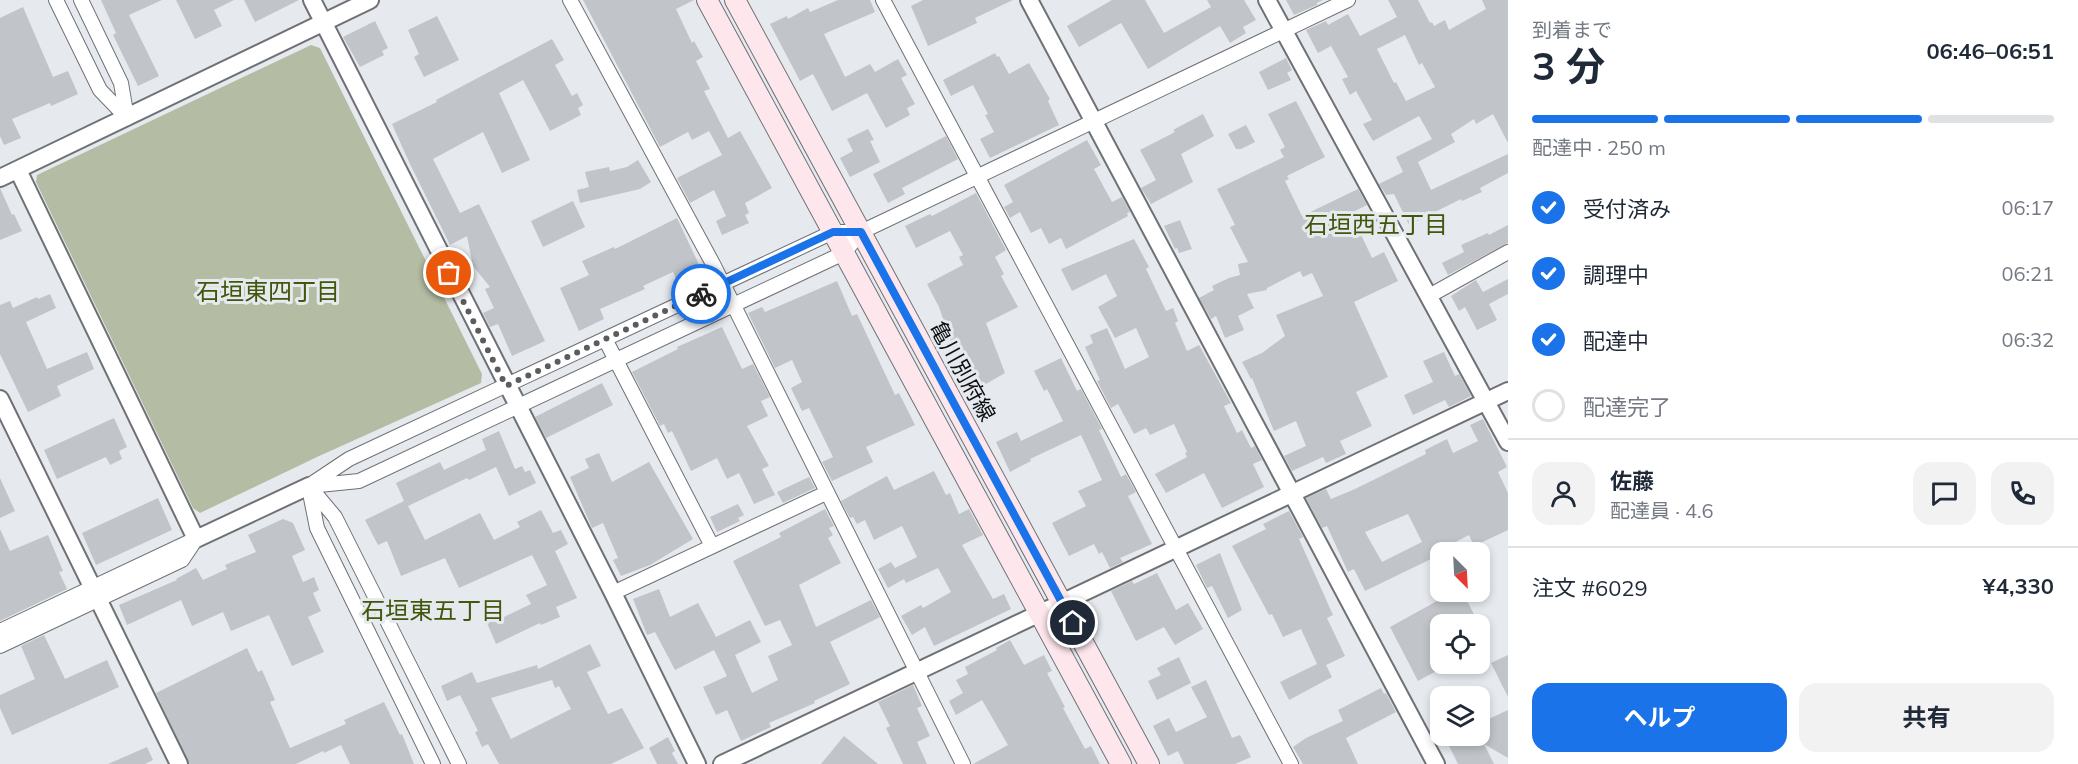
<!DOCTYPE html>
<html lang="ja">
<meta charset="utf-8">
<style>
:root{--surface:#fff;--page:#f2f2f3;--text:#1f2937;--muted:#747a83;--line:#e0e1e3;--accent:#1a73e8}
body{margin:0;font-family:Mulish,"Noto Sans JP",sans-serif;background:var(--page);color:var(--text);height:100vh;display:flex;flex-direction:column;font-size:22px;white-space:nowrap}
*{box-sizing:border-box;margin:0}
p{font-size:20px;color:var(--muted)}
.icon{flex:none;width:33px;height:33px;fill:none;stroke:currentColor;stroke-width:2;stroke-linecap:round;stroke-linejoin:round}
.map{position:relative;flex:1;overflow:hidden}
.drawer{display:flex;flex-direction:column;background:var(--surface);width:570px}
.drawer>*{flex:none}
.needle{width:39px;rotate:156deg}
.fabs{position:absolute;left:1430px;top:542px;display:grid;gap:12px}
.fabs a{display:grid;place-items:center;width:60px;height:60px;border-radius:12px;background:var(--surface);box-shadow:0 3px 9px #0003;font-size:30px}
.pin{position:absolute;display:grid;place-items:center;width:51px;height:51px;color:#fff;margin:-26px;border:3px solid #fff;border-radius:50%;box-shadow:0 2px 6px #0007}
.courier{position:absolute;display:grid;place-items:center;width:60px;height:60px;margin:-30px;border:4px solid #1a73e8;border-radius:50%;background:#fff;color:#222;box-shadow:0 2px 8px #0007}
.summary em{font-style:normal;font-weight:700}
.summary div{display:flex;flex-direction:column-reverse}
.summary{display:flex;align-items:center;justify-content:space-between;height:102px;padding:0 24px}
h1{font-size:39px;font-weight:700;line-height:45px}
.bar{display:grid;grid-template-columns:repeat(4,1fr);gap:9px 6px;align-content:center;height:72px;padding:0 24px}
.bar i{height:8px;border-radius:4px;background:var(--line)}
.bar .on{background:var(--accent)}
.bar p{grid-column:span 4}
.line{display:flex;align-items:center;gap:15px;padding:0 24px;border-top:2px solid var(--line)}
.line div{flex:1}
.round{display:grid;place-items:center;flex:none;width:63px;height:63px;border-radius:18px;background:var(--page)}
ol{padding:0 24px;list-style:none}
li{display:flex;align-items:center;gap:18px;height:66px}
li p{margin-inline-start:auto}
li .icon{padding:6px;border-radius:50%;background:var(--accent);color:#fff;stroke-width:4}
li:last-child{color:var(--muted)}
li i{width:33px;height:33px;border:3px solid var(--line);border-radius:50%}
.action{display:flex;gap:12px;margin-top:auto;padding:12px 24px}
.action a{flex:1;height:69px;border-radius:18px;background:var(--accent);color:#fff;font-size:24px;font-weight:700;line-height:69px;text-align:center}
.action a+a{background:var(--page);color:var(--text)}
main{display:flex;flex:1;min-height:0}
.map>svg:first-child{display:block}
.green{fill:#b4bda3}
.building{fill:#c1c4c9;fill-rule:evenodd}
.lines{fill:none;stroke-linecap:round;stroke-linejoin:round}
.minor-casing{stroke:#6e7175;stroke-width:16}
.tertiary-casing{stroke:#6e7175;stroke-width:20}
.secondary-casing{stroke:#6e7175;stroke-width:22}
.minor{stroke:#fff;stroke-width:14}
.tertiary{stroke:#fff;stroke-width:16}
.secondary{stroke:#fee7ec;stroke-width:20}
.done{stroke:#5a5c5f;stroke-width:6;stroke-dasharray:0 10.8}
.route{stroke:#1a73e8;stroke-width:8}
.labels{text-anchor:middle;stroke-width:6;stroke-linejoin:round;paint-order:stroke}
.street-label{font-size:22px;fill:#0e1011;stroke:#e6eaef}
.neighbourhood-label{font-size:24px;fill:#41570b;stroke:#e6eaef}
</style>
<main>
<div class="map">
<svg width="1508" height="764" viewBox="0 0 1508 764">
<rect width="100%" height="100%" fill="#e6eaef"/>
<path class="green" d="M311 45 320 48 482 374 481 383 317 457 200 513 193 508 36 182 37 175Z"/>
<path class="building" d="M101 0H162L129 15 159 76 138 86 113 35 116 33Z
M176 0H234L214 10 222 26 195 39Z
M244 0H299L255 22Z
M583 0H694L676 9 692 43 694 41 703 57 696 61 710 89 704 91 728 138 740 131 772 188 745 203 749 213 745 215 749 223 722 235 716 221 726 216 714 190 690 203 677 178 722 155 709 131 692 140 688 132 660 147Z
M838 0H870L875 12 824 34 845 77 870 64 875 72 898 59 907 75 901 78 915 104 907 108 910 115 886 128 867 93 832 111 813 74 800 81 770 24 787 16 788 19 808 8 810 12Z
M923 0H1013L975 18 977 23 928 46 911 6Z
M1112 0H1145L1164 33 1211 7 1207 0H1244L1256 20 1243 27 1246 33 1230 43 1220 26 1148 69 1121 23 1079 47 1067 26Z
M1286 0H1323L1317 3V5L1294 15Z
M1388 0H1418L1430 23 1432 22 1434 26 1445 20 1449 30 1486 9 1482 0H1508V143L1493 114 1476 124 1474 119 1451 134 1455 142 1418 162 1431 190 1508 154V173L1480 188 1482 192 1462 201 1461 199 1409 225 1394 194 1386 195 1379 184 1403 172 1396 157 1432 139 1419 116 1373 141 1363 124 1372 120 1356 91 1350 95 1342 79 1348 77 1331 46 1318 53 1306 30 1326 21 1328 25 1348 14 1360 36 1397 17ZM1405 35 1419 65 1422 63 1435 87 1406 101 1396 82 1394 83 1377 49Z
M23 7 53 77 68 71 78 94 51 106 50 103 12 119 21 138 4 145 0 136V18Z
M437 16 459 60 424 77 414 57 419 54 408 30Z
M375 21 388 48 382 51 384 55 360 67 343 37Z
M552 39 564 60 555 65 572 96 577 93 583 105 578 108 581 115 550 131 523 80 499 93 530 160 502 173 483 132 433 159 460 213 479 204 545 341 512 356 498 324 490 327 483 313 494 308 485 289 490 287 473 266 467 236 450 245 409 162 392 124 437 102 436 100Z
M995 53 997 57 999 56 1009 74 1029 63 1050 99 1048 101 1059 125 990 158 980 139 994 132 985 115 988 114 973 85 951 96 943 80Z
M1286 58 1292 70 1287 73 1291 80 1268 90 1259 72Z
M1296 101 1325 157 1287 176 1289 179 1285 181 1302 216 1358 189 1367 205 1351 213 1372 258 1384 252 1398 281 1354 302 1388 377 1356 392 1372 426 1340 441 1346 454 1326 463 1323 457 1292 471 1284 456 1306 446 1296 421 1274 431 1252 378 1251 379 1242 362 1262 353 1285 336 1276 315 1323 296 1312 273 1303 277 1300 271 1267 288V290L1247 294 1254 308 1238 316 1244 330 1225 338 1216 316 1211 319 1199 298 1214 290 1212 286 1229 278 1240 275 1238 264 1248 262 1230 227 1235 225 1217 189 1284 157 1280 150 1285 147 1268 114Z
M1203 114 1214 136 1181 154 1193 182 1151 204 1141 188 1156 180 1140 150 1175 132 1173 130Z
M1246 125 1255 142 1241 149H1236L1228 134Z
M868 129 874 140 870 141 880 162 850 177 840 158 853 151 847 139Z
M946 136 958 159 902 188 905 194 888 203 873 174Z
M1087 140 1101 165 1094 169 1112 202 1122 197 1130 212 1127 213 1128 216 1066 249 1061 238 1049 244 1041 228 1031 233 1020 212 1010 218 1004 207 1013 202 1004 185Z
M638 160 651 182 640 189 580 203 577 190 589 187 585 172 609 167 610 171 627 167Z
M0 188 12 215 14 214 22 231 0 240Z
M976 193 1006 250 995 257 1004 274 1001 276 1018 307 986 323 1005 373 970 393 960 374 964 372 950 339 939 307 927 284 963 265 959 257 963 255 950 231 916 248 905 226 930 214 932 216Z
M573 201 585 227 543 247 531 221Z
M677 218 702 271 678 283 673 272 643 286 645 289 600 309 604 319 579 331 560 288 589 275 582 261 614 247 615 249Z
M1180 220 1192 249 1179 253 1177 248 1175 249 1164 226Z
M1508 225V243L1448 275 1442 263 1464 252 1461 245 1488 233 1489 235Z
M1134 239 1149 267 1146 269 1166 311 1173 308 1178 321 1175 323 1187 351 1199 345 1231 403 1224 406 1237 433 1242 430 1251 448 1255 446 1262 460 1253 464 1264 487 1222 508 1204 473 1166 493 1155 474 1187 457 1185 453 1187 452 1174 424 1150 435 1146 428 1134 434 1118 404 1111 408 1097 381 1100 380 1085 347 1093 343 1090 335 1107 328 1125 369 1149 357 1136 328 1115 338 1098 307 1117 296 1106 274 1072 291 1061 269Z
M1508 279V294L1489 304 1497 320 1477 330 1465 307 1459 311 1451 296 1476 280 1483 292Z
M837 281 852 316 857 314 895 395 899 393 915 425 866 447 873 462 832 481 822 462 833 457 809 408 802 411 791 388 802 382 792 360 775 368 748 313 762 307 765 312Z
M50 294 56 308 26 322 47 369 87 352 94 369 57 386 61 396 28 412 0 354V305L10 301 13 308 37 297 38 299Z
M722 327 742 369 753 364 770 397 761 401 768 416 747 426 769 466 762 469 775 495 754 504 739 473 727 479 717 458 691 471 672 431 668 433 664 424 660 426 632 372 678 349 677 347Z
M1444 352 1455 376 1459 374 1471 396 1449 407 1445 400 1413 415 1404 395 1433 382 1423 361Z
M1061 358 1077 391 1081 389 1102 429 1099 430 1121 477 1126 474 1136 492 1128 496 1152 544 1120 558 1123 562 1110 568 1102 552 1099 554 1094 544 1069 556 1052 523 1086 506 1078 491 1102 480 1081 435 1030 459 1031 461 1010 472 996 442 1017 432 1021 441 1063 421 1047 389 1044 391 1034 371Z
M602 383 613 405 546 438 535 417Z
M114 418 127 447 119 451 122 459 110 465 106 457 57 479 44 450Z
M1483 419 1507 467 1498 472 1508 493V530L1474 546 1469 535 1444 548 1446 552H1440V577L1431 559 1365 591 1354 569 1348 572 1327 526 1322 528 1306 498 1326 489 1331 499 1355 489 1426 454 1425 450 1447 439 1453 453 1478 441 1470 425ZM1408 514 1422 542 1382 562 1365 532Z
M499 431 515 469 522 466 525 472 530 470 536 483 509 496 496 467 469 480 467 478 408 506 425 540 480 513 494 540 520 527 517 522 541 510 553 533 561 530 568 544 555 551 577 598 556 607 560 617 541 625 540 623 496 644 484 616 500 609 504 617 531 604 526 595 547 585 532 555 459 588 445 558 401 576 387 541 378 545 365 520 404 501 396 483 440 462 444 470 486 450 482 439Z
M599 453 612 482 649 462 693 539 650 565 621 576 613 560 618 558 603 523 592 528 570 477 589 468 585 459Z
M934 471 946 495 950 493 959 514 969 509 983 535 962 545 993 599 1004 594 1011 609 934 646 925 627 912 635 901 616 921 605 923 608 951 592 938 568 906 583 904 579 888 588 878 569 891 562 895 568 917 557 902 526 874 540 865 520 857 524 853 517 850 518 841 501 887 476 894 490Z
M809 477 815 488 783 503 777 492Z
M0 478 15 511 0 518Z
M158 498 172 530 96 565 82 533Z
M738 504 744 515 738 518 740 521 717 532 710 517Z
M825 509 834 526 829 528 833 535 828 538 841 563 799 585 816 627 871 600 880 617 830 642 850 684 814 701 815 703 769 723 771 727 741 741 727 710 716 715 703 687 727 676 714 650 675 670 655 632 647 635 633 599 659 589 670 617 698 603 716 637 750 620 761 642 735 655 752 693 778 680 768 656 792 645 780 620 765 626 733 561 781 537 779 533Z
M1289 511 1303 537 1299 539 1333 615 1327 618 1345 656 1326 665 1332 677 1289 700 1280 682 1317 664 1301 629 1283 637 1272 614 1269 615 1232 546 1266 529 1263 524Z
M283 519 293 523 305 550 292 556 303 582 314 577 319 590 313 593 321 611 308 617 324 652 292 666 269 615 231 631 223 612 192 626 181 600 127 625 119 605 177 580 176 579 196 568 203 580 227 569 225 565 256 552 248 535Z
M0 529 10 551 48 535 63 571 59 572 67 589 0 621Z
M1220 553 1242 610 1228 618 1212 586 1207 588 1196 565Z
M1157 573 1176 610 1188 603 1203 629 1175 645 1164 627 1136 641 1111 591 1132 581 1134 584Z
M1455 591H1462L1479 624H1440V669L1418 681 1390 627Z
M44 635 65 679 107 660 119 687 12 735 0 708V695L35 679 21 646Z
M1010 640 1024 665 1044 655 1052 671 1047 673 1065 707 1063 708 1085 749 1091 746 1100 764H973L1008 745 982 700 956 715 949 701 963 693 956 680 968 674 965 667 997 650 996 648Z
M590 644 601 666 587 672 608 714 622 708 644 748 611 764H499L488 744 482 747 475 732 478 731 460 695 447 701 441 686 472 672 477 683 537 665 538 669ZM552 680 555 688 559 686 571 709 511 739 491 698Z
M247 648 258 672 262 670 275 700 270 702 290 748 346 724 344 720 384 702 400 735 402 734 414 764H350L341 745 324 753 323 751 296 764H189L156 693Z
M1508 655V697L1491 663Z
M1179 657 1191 683 1157 700 1148 681 1161 675 1157 668Z
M1206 680 1232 738 1240 735 1251 757 1235 764H1184L1178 751 1168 756 1153 726 1169 718 1176 732 1207 717 1191 687Z
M913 685 922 706 917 708 930 736 917 742 927 764H903L886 728 890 726 878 702Z
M1381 688 1384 694 1386 693 1396 712 1346 738 1358 764H1303L1293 747 1306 738 1343 721 1338 710Z
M1508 710V758L1484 744 1494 764H1458L1446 740 1455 735H1486L1480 723Z
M844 736 878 764H821Z
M668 737 675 751 672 753 678 764H657L649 748Z
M147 747 153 760 145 764H108Z"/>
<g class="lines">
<g class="minor-casing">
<path id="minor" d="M56 0 100 90 127 118
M81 0 121 83 127 118
M570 0 713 264 963 764
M883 0 1291 764
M1429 296 1508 252
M605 339 712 546
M310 485 349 459 833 232H861
M309 486 359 481 844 253 861 232 1348 0
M309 486 335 517 459 764
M309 488 317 528 433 764
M613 593 826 493
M0 631 193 540
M0 646 182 560 196 539"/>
</g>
<g class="tertiary-casing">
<path id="tertiary" d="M312 0 613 593 697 764
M1029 0 1436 764
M1267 0 1508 442
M18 170 196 539 309 486
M0 178 370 0
M0 399 179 764
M722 764 1508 391"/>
</g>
<g class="secondary-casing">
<path id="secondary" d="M707 0 1121 764
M735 0 1149 764"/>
</g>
<use href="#minor" class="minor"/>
<use href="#tertiary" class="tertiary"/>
<use href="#secondary" class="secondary"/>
</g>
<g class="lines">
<path class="done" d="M449 273 506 386 701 294"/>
<path class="route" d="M701 294 833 232H861L1073 623"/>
</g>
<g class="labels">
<g class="street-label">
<text transform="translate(963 371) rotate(61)" y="8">亀川別府線</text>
</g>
<g class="neighbourhood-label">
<text x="1376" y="233">石垣西五丁目</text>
<text x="268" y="300">石垣東四丁目</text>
<text x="433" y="619">石垣東五丁目</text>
</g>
</g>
</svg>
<div class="fabs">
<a><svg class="needle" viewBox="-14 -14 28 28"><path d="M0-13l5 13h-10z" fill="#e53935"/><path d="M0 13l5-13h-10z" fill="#747a83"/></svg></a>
<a><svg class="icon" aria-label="locate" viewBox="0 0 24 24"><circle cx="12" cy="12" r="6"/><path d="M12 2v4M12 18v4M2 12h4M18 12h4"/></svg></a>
<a><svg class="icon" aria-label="layers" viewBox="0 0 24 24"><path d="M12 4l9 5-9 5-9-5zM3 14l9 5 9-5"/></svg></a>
</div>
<div class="pin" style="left:449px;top:273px;background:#ea580c"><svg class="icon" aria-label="bag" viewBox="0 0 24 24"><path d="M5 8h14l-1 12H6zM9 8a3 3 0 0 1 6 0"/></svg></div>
<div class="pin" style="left:1073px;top:623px;background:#1f2937"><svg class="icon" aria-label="home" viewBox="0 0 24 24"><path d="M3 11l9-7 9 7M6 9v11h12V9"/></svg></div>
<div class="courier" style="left:701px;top:294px"><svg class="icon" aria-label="bike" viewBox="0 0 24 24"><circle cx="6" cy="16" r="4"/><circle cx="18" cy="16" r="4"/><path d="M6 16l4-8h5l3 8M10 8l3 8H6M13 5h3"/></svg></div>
</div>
<section class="drawer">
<div class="summary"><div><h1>3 分</h1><p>到着まで</p></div><em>06:46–06:51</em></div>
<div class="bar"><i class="on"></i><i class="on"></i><i class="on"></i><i></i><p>配達中 · 250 m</p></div>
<ol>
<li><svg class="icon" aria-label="check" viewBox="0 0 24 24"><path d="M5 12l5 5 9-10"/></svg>受付済み<p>06:17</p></li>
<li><svg class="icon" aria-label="check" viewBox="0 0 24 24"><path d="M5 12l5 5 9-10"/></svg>調理中<p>06:21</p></li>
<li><svg class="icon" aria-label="check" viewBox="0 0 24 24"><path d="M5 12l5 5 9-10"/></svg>配達中<p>06:32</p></li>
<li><i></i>配達完了</li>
</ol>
<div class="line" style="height:108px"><a class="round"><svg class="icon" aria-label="person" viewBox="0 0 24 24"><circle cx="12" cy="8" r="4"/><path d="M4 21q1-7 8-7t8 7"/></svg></a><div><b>佐藤</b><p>配達員 · 4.6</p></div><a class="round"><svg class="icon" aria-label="chat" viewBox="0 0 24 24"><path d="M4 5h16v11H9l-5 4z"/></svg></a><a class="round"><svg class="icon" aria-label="phone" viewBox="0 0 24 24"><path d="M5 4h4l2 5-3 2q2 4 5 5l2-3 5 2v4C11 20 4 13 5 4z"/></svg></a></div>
<div class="line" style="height:78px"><div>注文 #6029</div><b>¥4,330</b></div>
<div class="action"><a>ヘルプ</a><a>共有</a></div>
</section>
</main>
